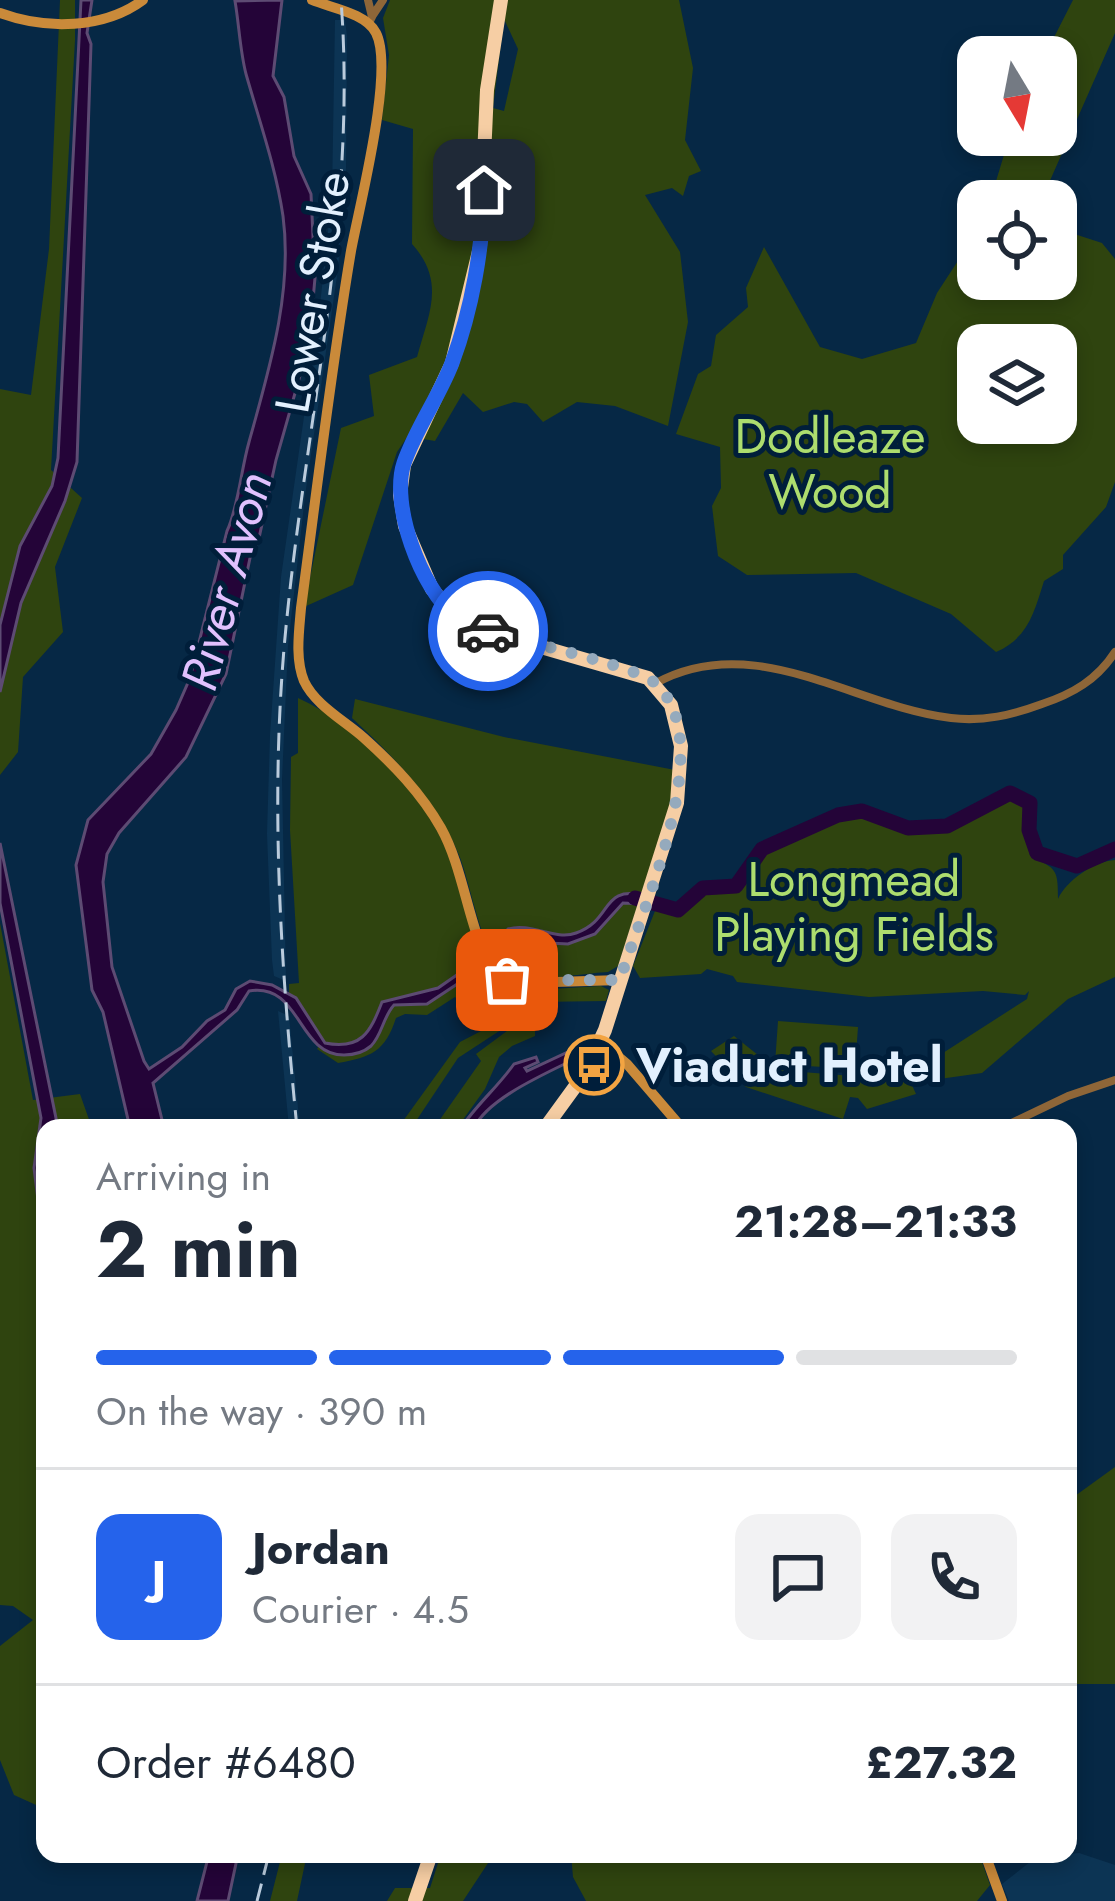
<!DOCTYPE html>
<meta charset="utf-8">
<style>
:root{--surface:#fff;--page:#f2f2f3;--text:#1f2937;--muted:#747a83;--line:#e0e1e3;--accent:#2563eb}
body{margin:0;font-family:Jost,sans-serif;background:var(--page);color:var(--text);height:100vh;display:flex;flex-direction:column;font-size:45px;white-space:nowrap}
*{box-sizing:border-box;margin:0}
p{font-size:39px;color:var(--muted)}
.icon{flex:none;width:66px;height:66px;fill:none;stroke:currentColor;stroke-width:2;stroke-linecap:round;stroke-linejoin:round}
.map{position:relative;flex:1;overflow:hidden}
.side{position:absolute;left:36px;top:1119px;width:1041px;height:744px;display:flex;flex-direction:column;background:var(--surface);border-radius:24px;box-shadow:0 6px 18px #0003}
.side>*{flex:none}
.needle{width:78px;rotate:170deg}
.tools{position:absolute;left:957px;top:36px;display:grid;gap:24px}
.tools a{display:grid;place-items:center;width:120px;height:120px;border-radius:24px;background:var(--surface);box-shadow:0 6px 18px #0003;font-size:60px}
.pin{position:absolute;display:grid;place-items:center;width:102px;height:102px;color:#fff;margin:-51px;border-radius:24px;box-shadow:0 6px 18px #0006}
.courier{position:absolute;display:grid;place-items:center;width:120px;height:120px;margin:-60px;border:9px solid #2563eb;border-radius:50%;background:#fff;color:#222;box-shadow:0 3px 15px #0007}
.overview em{font-style:normal;font-weight:700}
.overview div{display:flex;flex-direction:column-reverse}
.overview{display:flex;align-items:center;justify-content:space-between;height:204px;padding:0 60px}
h1{font-size:78px;font-weight:700;line-height:90px}
.bar{display:grid;grid-template-columns:repeat(4,1fr);gap:18px 12px;align-content:center;height:144px;padding:0 60px}
.bar i{height:15px;border-radius:9px;background:var(--line)}
.bar .current{background:var(--accent)}
.bar p{grid-column:span 4}
.line{display:flex;align-items:center;gap:30px;padding:0 60px;border-top:3px solid var(--line)}
.line div{flex:1}
.round{display:grid;place-items:center;flex:none;width:126px;height:126px;border-radius:24px;background:var(--page)}
.map>svg:first-child{display:block}
.built{fill:#0c3454}
.green{fill:#2f440f;fill-rule:evenodd}
.water{fill:#240438;stroke:#5d4b73;stroke-width:3}
.lines{fill:none;stroke-linecap:round;stroke-linejoin:round}
.river{stroke:#240438;stroke-width:15}
.street{stroke:#8e6638;stroke-width:8}
.secondary{stroke:#ca8a3a;stroke-width:10}
.highway{stroke:#f6cea4;stroke-width:14}
.rail{stroke:#bacbdc;stroke-width:3;stroke-dasharray:18 9;stroke-linecap:butt}
.done{stroke:#95aabd;stroke-width:12;stroke-dasharray:0 21.6}
.route{stroke:#2563eb;stroke-width:15}
.labels{text-anchor:middle;stroke-width:10;stroke-linejoin:round;paint-order:stroke}
.street-label{font-size:48px;fill:#e2f0fe;stroke:#001e3a}
.park-label{font-size:48px;fill:#addd6e;stroke:#001e3a}
.poi-label{font-size:48px;font-weight:bold;fill:#e2f0fe;stroke:#001e3a;text-anchor:start}
.water-label{font-size:51px;font-style:italic;fill:#e1c1fe;stroke:#001e3a}
</style>
<div class="map">
<svg width="1115" height="1901" viewBox="0 0 1115 1901">
<rect width="100%" height="100%" fill="#062845"/>
<path class="built" d="M335 20H345L347 36 346 168 338 269 305 496 288 646 282 779 286 981 274 976 272 960 267 834 270 735 281 577 320 305 332 194Z
M278 1011 289 1016 300 1128H289Z
M1079 1853 1115 1865V1901H1009L1002 1884 1030 1862 1047 1856Z"/>
<path class="green" d="M60 0H75V40L51 470 82 498 55 567 63 632 23 677 18 752 0 775V389L31 395 49 249Z
M390 0H679L693 68 685 140 701 171 689 176 683 196 672 188 645 195 680 252 688 322 668 426 615 406 577 402 543 422 527 404 514 402 483 412 463 393 435 441 423 439 422 415 397 452 353 585 304 607 341 428 374 416 369 375 417 357C429 313 446 282 412 244L413 129 382 120 389 55 383 18ZM504 19 518 49 504 111 493 108Z
M1073 0H1115V33L1041 201H990L1010 135H1056V57H1044Z
M1056 228 1102 243 1115 259V482L1106 507 1063 555V569L1044 581C1034 613 1028 638 996 652L951 614 856 573 747 575 718 556 712 506 721 488 720 447 676 434 698 374 711 366 716 335 748 307 746 288 764 247 820 347 862 359 916 343 937 293 978 230V279H1056ZM978 345H1056V423H978Z
M298 698C355 724 411 781 441 837 448 850 455 865 460 879 470 908 469 952 491 975 496 981 508 984 515 988L512 1008 481 1022 455 997 427 1015 405 1014 396 1018C385 1052 371 1057 338 1063L317 1049 323 1040 298 999 289 993V984L299 983 290 830 291 757 298 753Z
M355 699 504 737 675 770 674 793 618 966 608 972C583 973 527 984 507 973 483 960 471 884 459 855 437 800 395 758 352 718Z
M1007 799 1023 805 1026 815 1022 826 1030 855C1056 870 1058 867 1058 899 1066 881 1094 861 1115 860V977L1068 999 982 1073 911 1083 916 1094 867 1109 858 1098 850 1097 843 1119 746 1087 711 1051 734 1036 777 1070 865 1077 905 1061 932 1060 1027 999 1029 991 1025 995 983 991 869 997 737 982 733 976 707 969 701 974 640 978 633 966 655 911 684 913 707 893 745 886 752 866 765 848 856 810C936 844 933 834 1007 799Z
M0 923 33 1100 80 1094 92 1128H45V1809L14 1795 0 1760V1646L33 1620 13 1606 0 1605Z
M601 986 609 990 606 1001 536 1002 535 990Z
M516 1013 535 1028V1036L512 1046 499 1057 485 1089 457 1128H434L481 1061 476 1054 511 1028 510 1024 458 1058 416 1121 423 1128H398L460 1042Z
M778 1021 858 1027 855 1069 775 1064Z
M1115 1467V1684H1068V1501Z
M282 1854H307L297 1901H270Z
M441 1854H494L463 1901H387L395 1888H430Z
M571 1854H979L990 1885 977 1901H586L573 1877Z"/>
<path class="water" d="M81 0H92L87 33 91 44 77 462 65 501 21 603 0 692V625L20 546 52 486 58 458Z
M282 0 273 76 284 97 294 156 311 194 315 278 309 344 276 460 259 538 250 558 226 674 186 757 119 833 107 854 103 882 112 967 144 1061 149 1069 182 1047 207 1021 225 1010 236 989 250 981 272 985 296 998 325 1043C361 1050 370 1033 382 1002L438 988 490 952 508 929C531 922 555 941 576 933 615 919 599 884 647 896L645 904 623 903 595 934 568 944 549 943 534 936 515 938 483 967 427 1004 394 1005C383 1017 382 1035 371 1046 364 1052 354 1055 344 1055 297 1055 301 982 249 991L237 1010 153 1083 164 1128H130L103 1012 92 990 76 865 88 820 151 754 176 710 190 678 227 531C238 508 241 470 249 442 269 370 293 292 283 216 276 168 259 120 246 74 240 51 239 24 235 1Z
M0 843 58 1128H45V1223L39 1208 34 1168 41 1118 0 903Z
M585 1044 588 1051 585 1054C554 1070 489 1096 474 1128H461C476 1105 497 1088 514 1064L536 1057 538 1062 525 1068 527 1071Z
M209 1854H238L228 1901H197Z"/>
<g class="lines">
<path class="river" d="M635 898 678 910 703 888 736 886 762 849 838 815 862 811 908 828 947 826 1010 793 1030 803 1029 830 1037 853 1077 866 1115 849"/>
<path class="street" d="M368 0 372 17 369 23
M373 15 383 0
M656 683C755 629 855 707 951 718 983 722 1012 715 1042 704 1072 694 1097 680 1115 652
M1001 1128 1068 1096 1115 1080"/>
<path class="secondary" d="M312 0C331 8 366 13 376 33 395 70 359 207 351 251 331 370 317 489 301 608 299 632 295 659 304 681 315 705 345 721 364 738 394 765 421 793 441 828 466 873 469 938 496 974L523 983 620 980
M0 13C46 30 104 29 143 0
M600 1041 627 1064 682 1128
M985 1854 1002 1901"/>
<path class="highway" d="M501 0 487 90 480 247 452 363 404 465 400 495 405 526 432 589 455 616 486 631 648 678 671 705 681 746 677 803 605 1030 585 1073 545 1128
M415 1901 431 1854"/>
<path class="rail" d="M297 1128C280 957 269 789 287 617 308 411 357 208 341 0
M257 1901 269 1854"/>
</g>
<g class="lines">
<path class="done" d="M488 631C520 641 636 666 655 683 721 741 641 911 620 980H507"/>
<path class="route" d="M484 190C483 247 472 309 452 363 439 397 416 428 404 463 390 505 421 588 455 616 464 624 476 628 488 631"/>
</g>
<defs>
<g id="bus-ring" transform="scale(3)"><circle r="9.5" fill="#001e3a" stroke="#f3a442" stroke-width="1.5"/><path d="M-5-6H5V4H4V6H2V4H-2V6H-4V4H-5ZM-3.5-4V0h7V-4ZM-3.5 1.2v1.5H-2V1.2ZM2 1.2v1.5H3.5V1.2Z" fill="#f3a442"/></g>
</defs>
<g fill-rule="evenodd">
<use href="#bus-ring" x="594" y="1065"/>
</g>
<g class="labels">
<g class="street-label">
<text transform="translate(312 292) rotate(-80)" y="17">Lower Stoke</text>
</g>
<g class="park-label">
<text x="830" y="453">Dodleaze<tspan x="830" dy="55">Wood</tspan></text>
<text x="854" y="896">Longmead<tspan x="854" dy="55">Playing Fields</tspan></text>
</g>
<g class="poi-label">
<text x="636" y="1082">Viaduct Hotel</text>
</g>
<g class="water-label">
<text transform="translate(226 581) rotate(-75)" y="18">River Avon</text>
</g>
</g>
</svg>
<div class="tools">
<a><svg class="needle" viewBox="-14 -14 28 28"><path d="M0-13l5 13h-10z" fill="#e53935"/><path d="M0 13l5-13h-10z" fill="#747a83"/></svg></a>
<a><svg class="icon" aria-label="locate" viewBox="0 0 24 24"><circle cx="12" cy="12" r="6"/><path d="M12 2v4M12 18v4M2 12h4M18 12h4"/></svg></a>
<a><svg class="icon" aria-label="layers" viewBox="0 0 24 24"><path d="M12 4l9 5-9 5-9-5zM3 14l9 5 9-5"/></svg></a>
</div>
<div class="pin" style="left:507px;top:980px;background:#ea580c"><svg class="icon" aria-label="bag" viewBox="0 0 24 24"><path d="M5 8h14l-1 12H6zM9 8a3 3 0 0 1 6 0"/></svg></div>
<div class="pin" style="left:484px;top:190px;background:#1f2937"><svg class="icon" aria-label="home" viewBox="0 0 24 24"><path d="M3 11l9-7 9 7M6 9v11h12V9"/></svg></div>
<div class="courier" style="left:488px;top:631px"><svg class="icon" aria-label="car" viewBox="0 0 24 24"><path d="M5 17H2v-5l4-1 3-4h7l3 4 3 1v5h-3M9 17h6M6 11h13"/><circle cx="7" cy="17" r="2"/><circle cx="17" cy="17" r="2"/></svg></div>
<section class="side">
<div class="overview"><div><h1>2 min</h1><p>Arriving in</p></div><em>21:28–21:33</em></div>
<div class="bar"><i class="current"></i><i class="current"></i><i class="current"></i><i></i><p>On the way · 390 m</p></div>
<div class="line" style="height:216px"><b class="round" style="background:var(--accent);color:#fff">J</b><div><b>Jordan</b><p>Courier · 4.5</p></div><a class="round"><svg class="icon" aria-label="chat" viewBox="0 0 24 24"><path d="M4 5h16v11H9l-5 4z"/></svg></a><a class="round"><svg class="icon" aria-label="phone" viewBox="0 0 24 24"><path d="M5 4h4l2 5-3 2q2 4 5 5l2-3 5 2v4C11 20 4 13 5 4z"/></svg></a></div>
<div class="line" style="height:156px"><div>Order #6480</div><b>£27.32</b></div>
</section>
</div>
